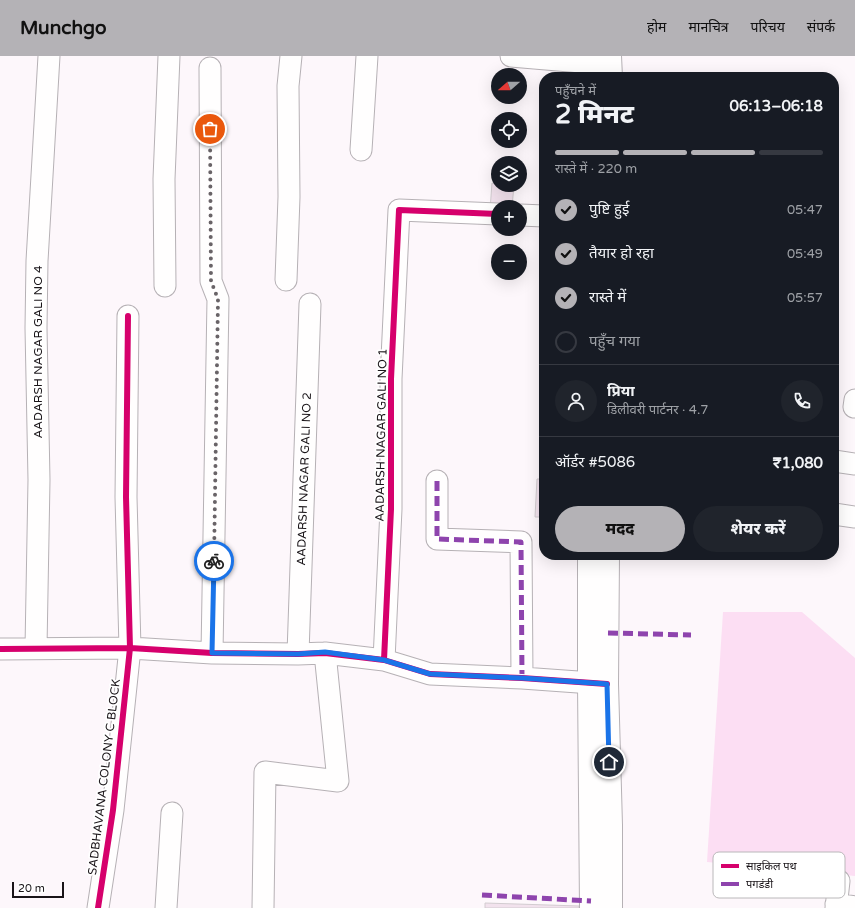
<!DOCTYPE html>
<html lang="hi">
<meta charset="utf-8">
<style>
:root{--surface:#171b24;--page:#20242c;--text:#f1f3f6;--muted:#9ea1a6;--line:#363941;--accent:#b4b2b6}
body{margin:0;font-family:"Varela Round","Noto Sans Devanagari",sans-serif;background:var(--page);color:var(--text);height:100vh;display:flex;flex-direction:column;font-size:15px;white-space:nowrap}
*{box-sizing:border-box;margin:0}
p{font-size:13px;color:var(--muted)}
.icon{flex:none;width:22px;height:22px;fill:none;stroke:currentColor;stroke-width:2;stroke-linecap:round;stroke-linejoin:round}
.map{position:relative;flex:1;overflow:hidden}
.details{position:absolute;left:539px;top:16px;width:300px;height:488px;display:flex;flex-direction:column;background:var(--surface);border-radius:16px;box-shadow:0 4px 16px #0002}
.details>*{flex:none}
.needle{width:26px;rotate:250deg}
.fabs{position:absolute;left:491px;top:12px;display:grid;gap:8px}
.fabs a{display:grid;place-items:center;width:36px;height:36px;border-radius:50%;background:var(--surface);box-shadow:0 4px 16px #0002;font-size:20px}
.scale{position:absolute;left:12px;bottom:10px;width:52px;box-sizing:border-box;padding-left:4px;border:2px solid #191418;border-top:0;font-size:11px;line-height:14px;white-space:nowrap;color:#191418;-webkit-text-stroke:3px #fff;paint-order:stroke}
.pin{position:absolute;display:grid;place-items:center;width:34px;height:34px;color:#fff;margin:-17px;border:2px solid #fff;border-radius:50%;box-shadow:0 1px 4px #0007}
.courier{position:absolute;display:grid;place-items:center;width:40px;height:40px;margin:-20px;border:3px solid #1a73e8;border-radius:50%;background:#fff;color:#222;box-shadow:0 1px 5px #0007}
.overview em{font-style:normal;font-weight:800}
.overview div{display:flex;flex-direction:column-reverse}
.overview{display:flex;align-items:center;justify-content:space-between;height:68px;padding:0 16px}
h1{font-size:26px;font-weight:800;line-height:30px}
.bar{display:grid;grid-template-columns:repeat(4,1fr);gap:6px 4px;align-content:center;height:48px;padding:0 16px}
.bar i{height:5px;border-radius:3px;background:var(--line)}
.bar .active{background:var(--accent)}
.bar p{grid-column:span 4}
.line{display:flex;align-items:center;gap:10px;padding:0 16px;border-top:1px solid var(--line)}
.line div{flex:1}
.round{display:grid;place-items:center;flex:none;width:42px;height:42px;border-radius:21px;background:var(--page)}
ol{padding:0 16px;list-style:none}
li{display:flex;align-items:center;gap:12px;height:44px}
li p{margin-inline-start:auto}
li .icon{padding:4px;border-radius:50%;background:var(--accent);color:#111;stroke-width:4}
li:last-child{color:var(--muted)}
li i{width:22px;height:22px;border:2px solid var(--line);border-radius:50%}
.cta{display:flex;gap:8px;margin-top:auto;padding:8px 16px}
.cta a{flex:1;height:46px;border-radius:24px;background:var(--accent);color:#111;font-size:16px;font-weight:800;line-height:46px;text-align:center}
.cta a+a{background:var(--page);color:var(--text)}
header{display:flex;align-items:center;gap:24px;box-sizing:border-box;height:56px;padding:0 20px;background:var(--accent);color:#111}
header strong{font-size:19px}
nav{display:flex;gap:22px;margin-inline-start:auto;font-size:14px}
.map>svg:first-child{display:block}
.green{fill:#fcdef3}
.building{fill:#f2e2ed;stroke:#d2ccd0}
.lines{fill:none;stroke-linecap:round;stroke-linejoin:round}
.minor-casing{stroke:#b6b1b5;stroke-width:23}
.major-casing{stroke:#b6b1b5;stroke-width:24}
.minor{stroke:#fffefe;stroke-width:21}
.major{stroke:#fffefe;stroke-width:22}
.quiet{stroke:#8e44ad;stroke-width:5;stroke-dasharray:10 5;stroke-linecap:butt}
.cycleway-casing{stroke:#fff;stroke-width:8}
.cycleway{stroke:#d6006c;stroke-width:6}
.done{stroke:#696367;stroke-width:4;stroke-dasharray:0 7.2}
.route{stroke:#1a73e8;stroke-width:5}
.labels{text-anchor:middle;stroke-width:3.5;stroke-linejoin:round;paint-order:stroke}
.street-label{font-size:12px;fill:#191418;stroke:#fff}
.key{fill:#fff;stroke:#bab8ba;stroke-width:1}
.key-label{font-size:11px;fill:#191418}
</style>
<header>
<strong>Munchgo</strong>
<nav><a>होम</a><a>मानचित्र</a><a>परिचय</a><a>संपर्क</a></nav>
</header>
<div class="map">
<svg width="855" height="852" viewBox="0 0 855 852">
<rect width="100%" height="100%" fill="#fdf7fb"/>
<path class="green" d="M723 556H802L855 602V820L707 806Z"/>
<path class="building" d="M492 127H498V129H514L512 151H498L490 154Z
M537 423H544V461H535Z
M760 499H781V501Z
M485 847 579 850V852H485Z"/>
<g class="lines">
<g class="minor-casing">
<path id="minor" d="M511 0 593 7H610
M210 12 211 225 218 243 212 597
M361 94 367 0
M520 159 544 160
M286 224 289 141 288 30 291 0
M165 230 164 123 169 0
M854 351 855 344
M834 405 855 408
M437 425V483L521 486 522 622
M834 458 855 461
M36 592 39 424 36 272 37 205 49 0
M0 593 130 592 212 597 298 598 325 597 384 604 430 618 522 622 606 628
M298 598 310 248
M384 604 391 453V323L399 154 498 158
M836 848 855 851
M98 852 113 754 130 592 126 441 128 260
M166 852 172 757
M263 852 265 716 338 725 325 597
M836 852 839 825"/>
</g>
<g class="major-casing">
<path id="major" d="M593 0 594 21
M610 0 611 21
M589 499V627L591 852
M608 499 607 628 611 769V852"/>
</g>
<use href="#minor" class="minor"/>
<use href="#major" class="major"/>
<path class="quiet" d="M437 425V483L521 486 522 622
M608 577 691 579
M482 839 591 845"/>
<g class="cycleway-casing">
<path id="cycleway" d="M0 593 130 592 212 597 298 598 325 597 384 604 430 618 522 622 607 628
M384 604 391 453V323L399 154 498 158
M98 852 113 754 130 592 126 441 128 260"/>
</g>
<use href="#cycleway" class="cycleway"/>
</g>
<g class="lines">
<path class="done" d="M210 73 211 225 218 243 214 505"/>
<path class="route" d="M214 505 212 597 298 598 325 596 384 604 430 618 522 622 607 628 609 706"/>
</g>
<g class="labels">
<g class="street-label">
<text transform="translate(38 296) rotate(-90)" y="4">AADARSH NAGAR GALI NO 4</text>
<text transform="translate(381 379) rotate(-89)" y="4">AADARSH NAGAR GALI NO 1</text>
<text transform="translate(304 423) rotate(-88)" y="4">AADARSH NAGAR GALI NO 2</text>
<text transform="translate(104 721) rotate(-83)" y="4">SADBHAVANA COLONY C BLOCK</text>
</g>
</g>
<rect x="713" y="796" width="132" height="46" rx="6" class="key"/>
<rect x="721" y="808" width="18" height="4" fill="#d6006c"/>
<rect x="721" y="826" width="18" height="4" fill="#8e44ad"/>
<g class="key-label">
<text x="746" y="814">साइकिल पथ</text>
<text x="746" y="832">पगडंडी</text>
</g>
</svg>
<div class="fabs">
<a><svg class="needle" viewBox="-14 -14 28 28"><path d="M0-13l5 13h-10z" fill="#e53935"/><path d="M0 13l5-13h-10z" fill="#9ea1a6"/></svg></a>
<a><svg class="icon" aria-label="locate" viewBox="0 0 24 24"><circle cx="12" cy="12" r="6"/><path d="M12 2v4M12 18v4M2 12h4M18 12h4"/></svg></a>
<a><svg class="icon" aria-label="layers" viewBox="0 0 24 24"><path d="M12 4l9 5-9 5-9-5zM3 14l9 5 9-5"/></svg></a>
<a>+</a>
<a>−</a>
</div>
<div class="scale">20 m</div>
<div class="pin" style="left:210px;top:73px;background:#ea580c"><svg class="icon" aria-label="bag" viewBox="0 0 24 24"><path d="M5 8h14l-1 12H6zM9 8a3 3 0 0 1 6 0"/></svg></div>
<div class="pin" style="left:609px;top:706px;background:#1f2937"><svg class="icon" aria-label="home" viewBox="0 0 24 24"><path d="M3 11l9-7 9 7M6 9v11h12V9"/></svg></div>
<div class="courier" style="left:214px;top:505px"><svg class="icon" aria-label="bike" viewBox="0 0 24 24"><circle cx="6" cy="16" r="4"/><circle cx="18" cy="16" r="4"/><path d="M6 16l4-8h5l3 8M10 8l3 8H6M13 5h3"/></svg></div>
<section class="details">
<div class="overview"><div><h1>2 मिनट</h1><p>पहुँचने में</p></div><em>06:13–06:18</em></div>
<div class="bar"><i class="active"></i><i class="active"></i><i class="active"></i><i></i><p>रास्ते में · 220 m</p></div>
<ol>
<li><svg class="icon" aria-label="check" viewBox="0 0 24 24"><path d="M5 12l5 5 9-10"/></svg>पुष्टि हुई<p>05:47</p></li>
<li><svg class="icon" aria-label="check" viewBox="0 0 24 24"><path d="M5 12l5 5 9-10"/></svg>तैयार हो रहा<p>05:49</p></li>
<li><svg class="icon" aria-label="check" viewBox="0 0 24 24"><path d="M5 12l5 5 9-10"/></svg>रास्ते में<p>05:57</p></li>
<li><i></i>पहुँच गया</li>
</ol>
<div class="line" style="height:72px"><a class="round"><svg class="icon" aria-label="person" viewBox="0 0 24 24"><circle cx="12" cy="8" r="4"/><path d="M4 21q1-7 8-7t8 7"/></svg></a><div><b>प्रिया</b><p>डिलीवरी पार्टनर · 4.7</p></div><a class="round"><svg class="icon" aria-label="phone" viewBox="0 0 24 24"><path d="M5 4h4l2 5-3 2q2 4 5 5l2-3 5 2v4C11 20 4 13 5 4z"/></svg></a></div>
<div class="line" style="height:52px"><div>ऑर्डर #5086</div><b>₹1,080</b></div>
<div class="cta"><a>मदद</a><a>शेयर करें</a></div>
</section>
</div>
